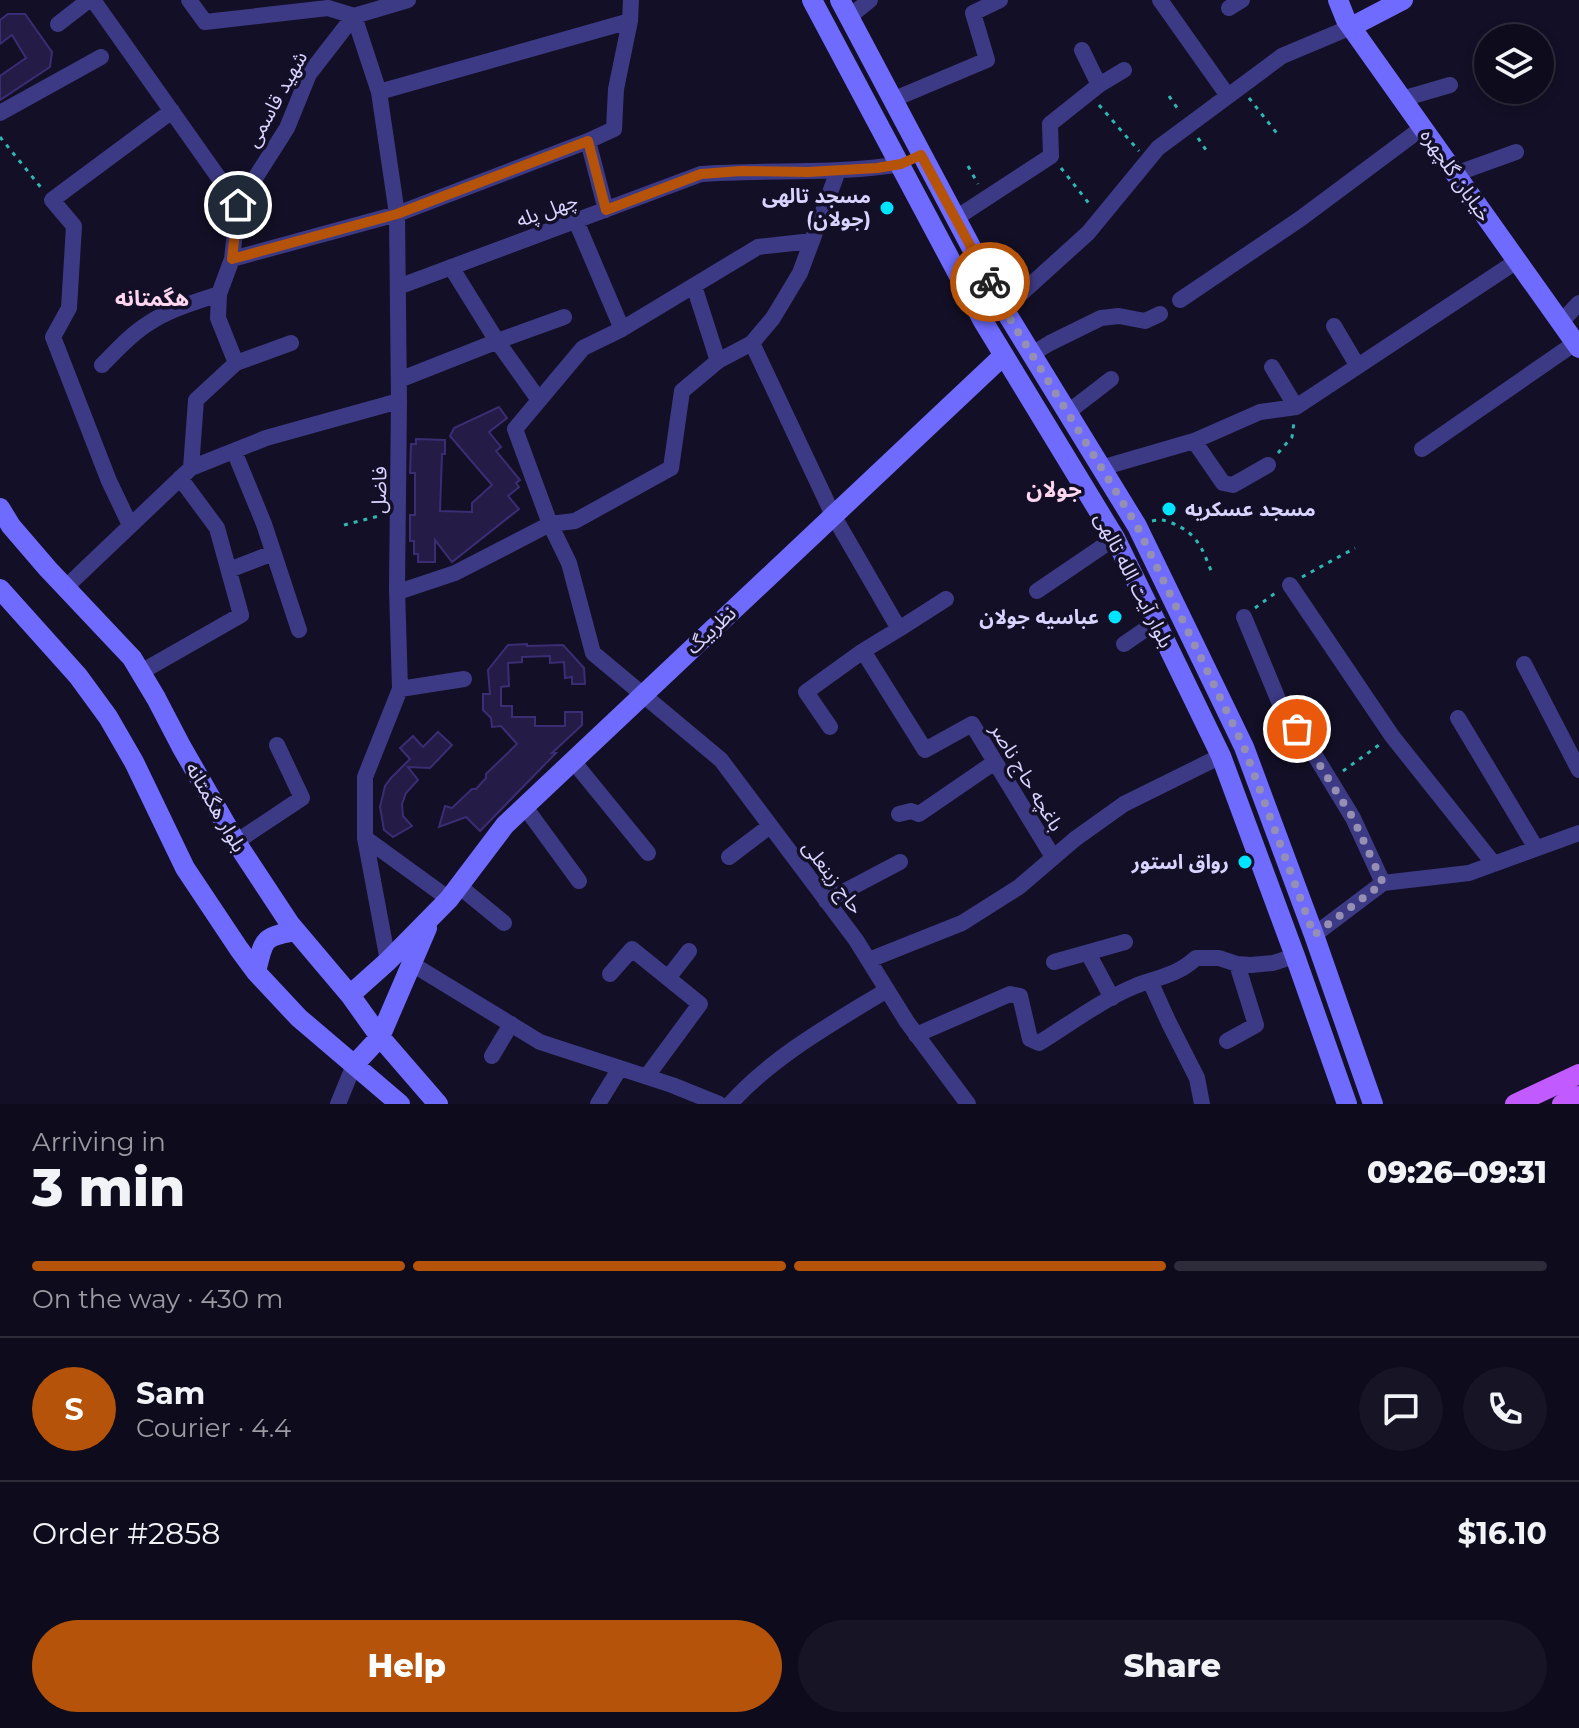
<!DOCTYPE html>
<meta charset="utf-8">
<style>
:root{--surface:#0e0b1c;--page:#171425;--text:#f1f3f6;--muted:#9b9ba3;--line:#2e2b3b;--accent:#b45309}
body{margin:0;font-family:Montserrat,"Noto Sans Arabic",sans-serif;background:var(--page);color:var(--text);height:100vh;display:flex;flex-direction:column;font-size:30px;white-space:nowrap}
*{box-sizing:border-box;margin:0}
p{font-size:26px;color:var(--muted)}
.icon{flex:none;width:44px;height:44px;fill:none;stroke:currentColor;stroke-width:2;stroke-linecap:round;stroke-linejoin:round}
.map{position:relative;height:1104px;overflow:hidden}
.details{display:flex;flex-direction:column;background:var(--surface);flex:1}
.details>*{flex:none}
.controls{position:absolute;left:1474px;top:24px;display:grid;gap:16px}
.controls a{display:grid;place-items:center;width:80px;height:80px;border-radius:50%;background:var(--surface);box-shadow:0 4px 12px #0003,0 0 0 2px var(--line);font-size:40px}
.pin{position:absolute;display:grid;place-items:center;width:68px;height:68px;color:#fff;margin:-34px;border:4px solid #fff;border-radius:50%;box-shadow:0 2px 8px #0007}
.courier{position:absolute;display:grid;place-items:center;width:80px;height:80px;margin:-40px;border:6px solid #b45309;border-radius:50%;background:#fff;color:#222;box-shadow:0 2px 10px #0007}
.headline em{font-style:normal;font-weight:800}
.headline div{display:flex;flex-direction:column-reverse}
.headline{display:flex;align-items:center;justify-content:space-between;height:136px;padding:0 32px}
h1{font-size:52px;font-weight:800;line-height:60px}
.bar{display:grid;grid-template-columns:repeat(4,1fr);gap:12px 8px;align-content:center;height:96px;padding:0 32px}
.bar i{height:10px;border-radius:6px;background:var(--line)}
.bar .current{background:var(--accent)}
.bar p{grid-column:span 4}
.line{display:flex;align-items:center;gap:20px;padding:0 32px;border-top:2px solid var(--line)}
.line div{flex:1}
.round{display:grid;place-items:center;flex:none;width:84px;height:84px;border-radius:42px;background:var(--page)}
.action{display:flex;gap:16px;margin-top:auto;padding:16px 32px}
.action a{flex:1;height:92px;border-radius:48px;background:var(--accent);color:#fff;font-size:32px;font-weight:800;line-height:92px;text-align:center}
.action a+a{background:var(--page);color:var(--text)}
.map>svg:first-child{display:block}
.building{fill:#241b47;stroke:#3b2d73;stroke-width:2}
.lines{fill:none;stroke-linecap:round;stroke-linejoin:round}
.path{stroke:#2fb8b0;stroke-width:3;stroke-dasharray:4 6;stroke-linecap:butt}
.street{stroke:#3d3a85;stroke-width:16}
.secondary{stroke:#6f6bff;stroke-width:20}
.primary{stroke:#c25bff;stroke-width:20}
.done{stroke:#948fb3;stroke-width:8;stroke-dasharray:0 14.4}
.route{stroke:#b45309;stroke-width:10}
.poi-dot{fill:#00e5ff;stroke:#130f26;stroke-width:3}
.labels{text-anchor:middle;stroke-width:7;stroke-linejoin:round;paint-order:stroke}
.street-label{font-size:20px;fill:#d9d4ff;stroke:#130f26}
.poi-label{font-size:20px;font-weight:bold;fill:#d9d4ff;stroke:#130f26;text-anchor:end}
.neighbourhood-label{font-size:22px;font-weight:bold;fill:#ffd6f0;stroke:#130f26}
</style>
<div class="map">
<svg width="1579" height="1104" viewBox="0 0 1579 1104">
<rect width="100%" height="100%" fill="#130f26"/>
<path class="building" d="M8 14H25L52 52 50 67 0 100V76L26 58 12 35 0 44V20Z
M499 407 507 418 489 432 501 447 496 451 520 480 516 483 519 487 508 496 519 509 452 562 435 540V562H418V554H414V541H410V515H415V473H410L411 444H416V439L445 440V454H442L440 511 472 512V503L492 485 450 436 454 428Z
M527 644V646L563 645 584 668 585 684H572V677L565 678 564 662 550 663V656L522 657V662L508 663 509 686 501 687V706H512V717H535V726H565V712H582V725L552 753H556L480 831 466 817 439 827 445 806 452 808 472 789H476L486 778V774L517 744 501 726 492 727 491 718 483 710V694H490L488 670 508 645Z
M438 732 452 745 430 768 408 767 418 780 406 793 402 804 403 816 412 826 393 837 384 830 380 807 385 786 391 778 410 759 400 748 413 736 423 747Z"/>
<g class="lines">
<path class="path" d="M1169 96 1180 112
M1249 98 1279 136
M1099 105 1139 151
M0 137 43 190
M1198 138 1208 153
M968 166 978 184
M1061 168 1091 206
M1278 453 1292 437 1294 422
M1152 521C1161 519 1164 520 1172 523 1198 534 1202 548 1212 573
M344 525 383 515
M1302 577 1355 548
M1255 608 1278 591
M1343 771 1379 745"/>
<path class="street" d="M93 0 238 205
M189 0 205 22 328 8 354 16 408 0
M1160 0 1228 96
M1229 8 1242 0
M354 16 379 92 397 214 399 401 397 588 400 689 365 777V838L388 961
M849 17 870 0
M58 24 89 0
M1099 85 1124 70
M379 92 630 21
M1402 99 1450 85
M892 100 987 60 973 13 1000 0
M0 113 101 57
M588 141 606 210
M1455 174 1516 152
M956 218 1051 156 1050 124 1099 85 1082 50
M576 221 622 329
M812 241 758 247 622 329 583 348 515 429 550 524 569 563 593 653 721 760 856 940 907 1022 968 1104
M232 259 397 214 588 141 614 129 616 89 630 21 631 0
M451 267 497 341 539 400
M694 286 718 361
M398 287 701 174C768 169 835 175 901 164
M1180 300 1300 219 1422 128
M1004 309 1088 233 1158 148 1282 56 1351 27
M1561 322 1579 303
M1334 326 1357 365
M752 343 833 515 899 629 863 651 925 750 972 724 1053 857
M1032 354 1050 343 1101 318 1119 316 1145 321 1160 314
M236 363 218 318 219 294 232 259 238 205 287 128 309 74 354 16
M102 365C117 350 131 334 149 323 170 309 196 302 219 294
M1272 367 1296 407
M399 380 503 339 564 317
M1067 413 1111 379
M1194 441 1223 483 1233 485 1268 465
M1422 449 1575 343
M234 451 264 524 299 630
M191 468 196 400 236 363 291 343
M1101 468 1194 441 1260 412 1296 407 1517 261
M130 525 109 481 53 337 69 308 74 226 52 200 172 111
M229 570 273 553
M1290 585 1392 736 1494 864
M65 588 191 468 266 438 399 401
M1037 591 1115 538
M398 592 455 573 550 524 575 521 671 468 682 391 718 361 752 343 773 318 800 273 838 171
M1244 617 1280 704 1314 754 1353 818 1383 883
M899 629 946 599
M1124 644 1156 622
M1524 664 1579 770
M141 672 241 615 217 528 180 478
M400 689 464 679
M1458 718 1536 848
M830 727 806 692 863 651
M573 761 648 853
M525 807 579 881
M899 814 911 811 919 814 995 762
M365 838 449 899
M236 842 302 798 277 745
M729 857 770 826
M459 886 504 923
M826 901 900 862
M1314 935 1383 883 1469 873 1579 833
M1088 953 1112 998
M869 960 962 923 1019 887 1075 839 1124 804 1221 756
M1054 962 1125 942
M412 964 540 1042 672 1085 719 1104
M610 974 632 949 700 1004 647 1076
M668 978 689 951
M1150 981 1169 1023 1197 1078 1202 1104
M916 1035 1010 994 1020 996 1030 1039 1039 1043C1070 1024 1100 1001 1133 987 1157 977 1175 977 1196 958H1219L1237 964 1251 965 1273 963 1295 956
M1227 1041 1256 1025 1237 964
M492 1056 511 1024
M338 1104 354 1065
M598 1104 620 1068
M730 1104C773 1056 833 1023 887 990"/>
<path class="secondary" d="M812 0 983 321 1115 538 1156 622 1221 756 1295 956 1347 1104
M840 0 1004 309 1137 526 1244 747 1314 935 1373 1104
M1338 0 1346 20 1579 348
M1351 27 1403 0
M0 508 11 526 48 569 132 658 156 698 181 746 236 842 290 924 350 995 380 1037 438 1104
M0 589 78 676 108 717 134 762 185 868 239 949 256 972 299 1018 400 1104
M256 972C264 939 262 937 296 931
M350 995 388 961 449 899 505 825 1004 355
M354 1065 380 1037 427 928"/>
<path class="primary" d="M1515 1104 1579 1074
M1562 1104 1579 1096"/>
</g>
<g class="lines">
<path class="done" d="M990 282 1004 309 1137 526 1244 747 1314 935 1383 883 1353 818 1297 729"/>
<path class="route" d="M238 205 232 259 397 214 588 141 606 210 701 174 741 171 808 172 877 168 901 164 921 155 990 282"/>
</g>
<g class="poi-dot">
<circle cx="887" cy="208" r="8"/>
<circle cx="1169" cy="509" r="8"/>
<circle cx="1115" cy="617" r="8"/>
<circle cx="1245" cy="862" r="8"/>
</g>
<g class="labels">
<g class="street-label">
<text transform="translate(276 99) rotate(-61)" y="7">شهید قاسمی</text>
<text transform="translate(1456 175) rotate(55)" y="7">خیابان گلچهره</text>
<text transform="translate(547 210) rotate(-20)" y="7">چهل پله</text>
<text transform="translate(379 490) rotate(-89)" y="7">فاضل</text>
<text transform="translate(1134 580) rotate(63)" y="7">بلوار آیت الله تالهی</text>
<text transform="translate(711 630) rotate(-43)" y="7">نظربیگ</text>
<text transform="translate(1027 777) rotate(59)" y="7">باغچه حاج ناصر</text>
<text transform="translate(216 807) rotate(60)" y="7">بلوار هگمتانه</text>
<text transform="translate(833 877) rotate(53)" y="7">حاج زینعلی</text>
</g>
<g class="poi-label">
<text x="871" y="203">مسجد تالهی<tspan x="871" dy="23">(جولان)</tspan></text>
<text x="1185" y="516" text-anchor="start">مسجد عسکریه</text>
<text x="1099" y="624">عباسیه جولان</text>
<text x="1229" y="869">رواق استور</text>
</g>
<g class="neighbourhood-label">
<text x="152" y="306">هگمتانه</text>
<text x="1054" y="497">جولان</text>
</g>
</g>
</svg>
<div class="controls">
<a><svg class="icon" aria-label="layers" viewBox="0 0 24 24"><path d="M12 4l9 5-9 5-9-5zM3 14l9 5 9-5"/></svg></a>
</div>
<div class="pin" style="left:1297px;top:729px;background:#ea580c"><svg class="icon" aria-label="bag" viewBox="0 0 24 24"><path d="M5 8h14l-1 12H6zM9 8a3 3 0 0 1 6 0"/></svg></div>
<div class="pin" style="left:238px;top:205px;background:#1f2937"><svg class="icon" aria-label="home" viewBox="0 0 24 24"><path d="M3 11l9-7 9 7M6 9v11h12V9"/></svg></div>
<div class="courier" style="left:990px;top:282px"><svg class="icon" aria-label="bike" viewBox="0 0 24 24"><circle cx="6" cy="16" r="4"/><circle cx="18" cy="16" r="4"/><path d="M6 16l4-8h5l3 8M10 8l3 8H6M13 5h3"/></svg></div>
</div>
<section class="details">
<div class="headline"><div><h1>3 min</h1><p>Arriving in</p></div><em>09:26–09:31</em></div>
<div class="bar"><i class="current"></i><i class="current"></i><i class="current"></i><i></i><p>On the way · 430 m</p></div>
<div class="line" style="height:144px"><b class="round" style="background:var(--accent);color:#fff">S</b><div><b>Sam</b><p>Courier · 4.4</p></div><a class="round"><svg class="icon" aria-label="chat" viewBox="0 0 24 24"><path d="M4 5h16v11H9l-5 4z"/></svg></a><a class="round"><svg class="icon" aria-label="phone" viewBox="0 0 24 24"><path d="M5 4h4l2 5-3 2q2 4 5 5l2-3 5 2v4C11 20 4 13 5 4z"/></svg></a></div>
<div class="line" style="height:104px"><div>Order #2858</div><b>$16.10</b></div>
<div class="action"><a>Help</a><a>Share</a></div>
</section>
